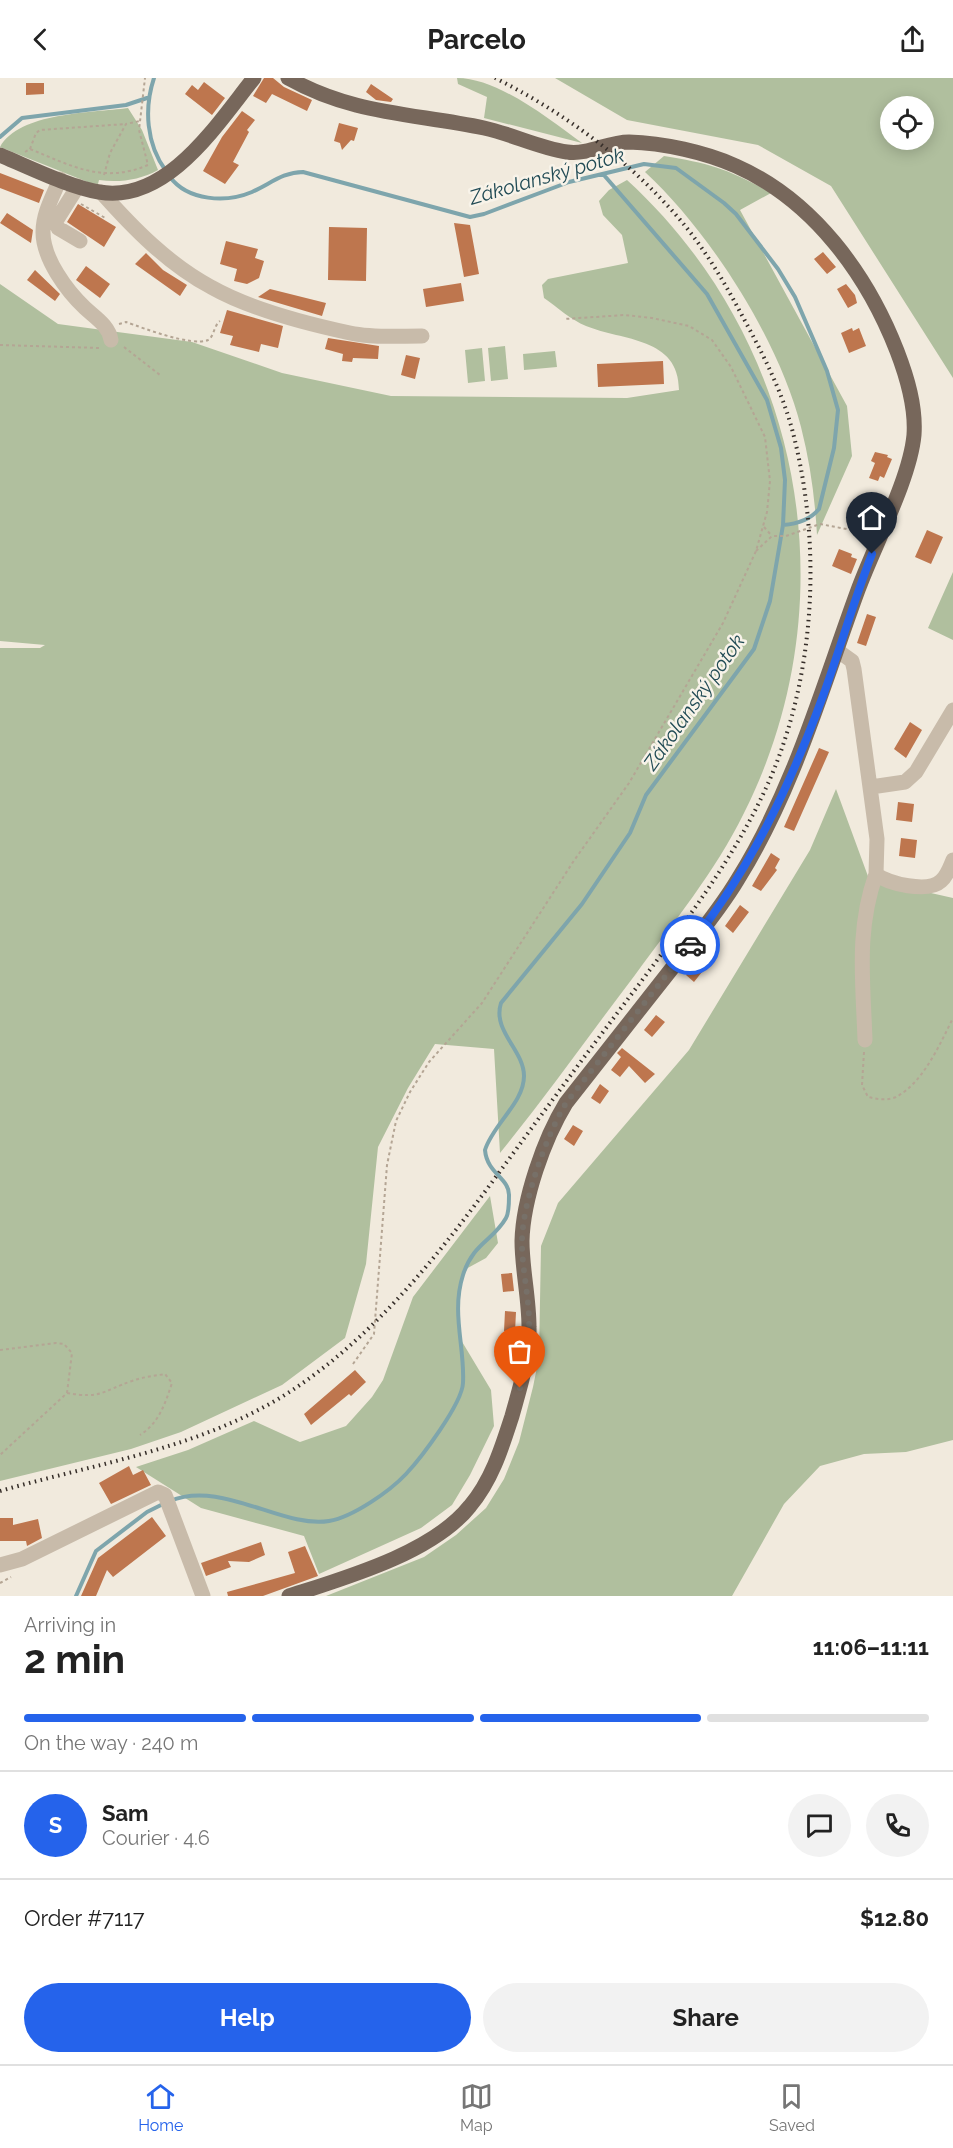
<!DOCTYPE html>
<meta charset="utf-8">
<style>
:root{--surface:#fff;--page:#f2f2f2;--text:#222;--muted:#767676;--line:#e0e0e0;--accent:#2563eb}
body{margin:0;font-family:Raleway,sans-serif;background:var(--page);color:var(--text);height:100vh;display:flex;flex-direction:column;font-size:22px;white-space:nowrap}
*{box-sizing:border-box;margin:0}
p{font-size:20px;color:var(--muted)}
.icon{flex:none;width:33px;height:33px;fill:none;stroke:currentColor;stroke-width:2;stroke-linecap:round;stroke-linejoin:round}
.map{position:relative;height:1518px;overflow:hidden}
.panel{display:flex;flex-direction:column;background:var(--surface);flex:1}
.panel>*{flex:none}
.buttons{position:absolute;left:880px;top:18px;display:grid;gap:12px}
.buttons a{display:grid;place-items:center;width:54px;height:54px;border-radius:50%;background:var(--surface);box-shadow:0 3px 15px #0003;font-size:30px}
.pin{position:absolute;display:grid;place-items:center;width:51px;height:51px;color:#fff;margin:-62px -26px;border-radius:50% 50% 50% 0;rotate:-45deg;box-shadow:0 0 6px #0007}
.pin .icon{rotate:45deg}
.courier{position:absolute;display:grid;place-items:center;width:60px;height:60px;margin:-30px;border:4px solid #2563eb;border-radius:50%;background:#fff;color:#222;box-shadow:0 2px 8px #0007}
.headline em{font-style:normal;font-weight:700}
.headline div{display:flex;flex-direction:column-reverse}
.headline{display:flex;align-items:center;justify-content:space-between;height:102px;padding:0 24px}
h1{font-size:39px;font-weight:700;line-height:45px}
.bar{display:grid;grid-template-columns:repeat(4,1fr);gap:9px 6px;align-content:center;height:72px;padding:0 24px}
.bar i{height:8px;border-radius:4px;background:var(--line)}
.bar .selected{background:var(--accent)}
.bar p{grid-column:span 4}
.line{display:flex;align-items:center;gap:15px;padding:0 24px;border-top:2px solid var(--line)}
.line div{flex:1}
.round{display:grid;place-items:center;flex:none;width:63px;height:63px;border-radius:32px;background:var(--page)}
.primary-button{display:flex;gap:12px;margin-top:auto;padding:12px 24px}
.primary-button a{flex:1;height:69px;border-radius:36px;background:var(--accent);color:#fff;font-size:24px;font-weight:700;line-height:69px;text-align:center}
.primary-button a+a{background:var(--page);color:var(--text)}
header{display:flex;justify-content:space-between;align-items:center;height:78px;padding:0 24px;background:var(--surface);font-size:27px;font-weight:700}
.dock{display:flex;justify-content:space-around;align-items:center;height:84px;border-top:2px solid var(--line);background:var(--surface);font-size:16px;color:var(--muted)}
.dock a{display:grid;justify-items:center;gap:3px}
.dock .selected{color:var(--accent)}
.map>svg:first-child{display:block}
.green{fill:#b0bf9e;fill-rule:evenodd}
.lines{fill:none;stroke-linecap:round;stroke-linejoin:round}
.stream{stroke:#7ea5ac;stroke-width:4}
.building{fill:#be764e}
.path{stroke:#b4a594;stroke-width:2;stroke-dasharray:3 3;stroke-linecap:butt}
.minor{stroke:#c8bbaa;stroke-width:15}
.major{stroke:#77675b;stroke-width:15}
.rail{stroke:#362e29;stroke-width:4;stroke-dasharray:1.5 4.5;stroke-linecap:butt}
.done{stroke:#777068;stroke-width:6;stroke-dasharray:0 10.8}
.route{stroke:#2563eb;stroke-width:8}
.labels{text-anchor:middle;stroke-width:5;stroke-linejoin:round;paint-order:stroke}
.water-label{font-size:20px;font-style:italic;fill:#214b55;stroke:#f8f3e9}
</style>
<header><svg class="icon" aria-label="back" viewBox="0 0 24 24"><path d="M15 5l-7 7 7 7"/></svg>Parcelo<svg class="icon" aria-label="share" viewBox="0 0 24 24"><path d="M12 15V3M7 8l5-5 5 5M5 13v7h14v-7"/></svg></header>
<div class="map">
<svg width="953" height="1518" viewBox="0 0 953 1518">
<rect width="100%" height="100%" fill="#f1eadd"/>
<path class="green" d="M457 0C498 0 549 41 582 65L484 40 487 19 458 6Z
M555 0H953V300L831 108 758 67 627 42ZM891 28H924V62H891Z
M128 30 142 52 158 92C140 102 119 105 99 102L98 106 90 105 0 69C20 34 91 35 128 30Z
M664 78C709 85 731 92 771 115L740 132 847 328 852 378 817 457C815 420 810 384 801 349 779 262 710 154 645 94Z
M627 102C803 263 851 522 744 735 715 794 673 845 635 897 590 956 547 1017 500 1075L494 971 435 966 408 1010 378 1069 366 1186 345 1260 282 1307 181 1354 131 1371 0 1403V570H40L45 567 0 563V206L58 246 192 264 282 295 391 318 627 320 679 312C679 259 623 263 586 248 571 242 557 229 544 220L542 207 548 201 628 185 622 157 603 137 599 123 609 112Z
M505 268 508 301 491 303 488 270Z
M482 270 485 303 468 305 465 272Z
M555 273 557 289 524 292 523 276Z
M953 494V562L928 550Z
M836 711 869 801 953 820V1362L906 1374 864 1376 820 1388 784 1426 732 1518H326L424 1479 456 1457 486 1430 504 1401 519 1364 533 1309 539 1279 541 1168 558 1125 689 972 810 772Z
M490 1118 498 1165 486 1180 464 1192 459 1225 458 1257 491 1312 494 1348 470 1397 452 1427 421 1450 319 1496 304 1458 201 1430 136 1389 188 1372 254 1343 300 1364 346 1348 372 1319 383 1302 413 1219Z"/>
<g class="lines">
<path class="stream" d="M154 0C144 30 146 66 166 93
M0 59 22 40 126 27 147 20
M603 96 707 216 767 322 781 370 785 402 783 447
M170 1423C221 1401 283 1451 329 1443 353 1439 390 1413 406 1396 421 1380 462 1326 463 1305 465 1269 451 1234 463 1197 473 1165 493 1163 506 1140 509 1135 509 1124 509 1118 510 1100 487 1096 485 1072 493 1046 524 1025 524 998 524 972 492 953 501 925L582 826 630 755 646 717 754 571 770 523 783 447C797 446 810 442 819 431L834 370 838 332 827 293 795 219 778 191 736 136 724 125 676 90 644 86 569 104 484 136 470 139 303 94C283 94 270 106 252 114 226 125 188 123 170 99
M76 1518 96 1473 147 1434 163 1426"/>
</g>
<path class="building" d="M264 0H273L284 9 312 22 307 33 272 16 266 25 253 18Z
M204 4 225 20 212 37 185 16 192 7 198 12Z
M26 5H44V16L26 17Z
M371 6 393 21 391 24 376 22 366 14Z
M242 33 255 42 247 52 249 54 233 84 239 87 225 106 203 93 222 59Z
M339 45 358 50 354 63 351 62 342 72 340 65 334 63Z
M0 95 44 112 39 125 0 110Z
M78 126 116 149 104 169 67 144Z
M7 135 33 152 31 165 0 145Z
M454 145 470 147 479 196 464 199Z
M329 149 367 150 366 203 328 202Z
M226 163 258 171 255 180 264 183 259 200 247 206 234 203 237 191 220 186Z
M823 174 836 189 827 196 814 181Z
M146 175 163 192 187 207 180 218 135 186Z
M86 188 110 206 100 220 76 202Z
M35 192 60 216 55 223 27 202Z
M461 205 464 223 426 229 423 211Z
M846 206 855 217 857 225 848 230 837 211Z
M270 211 326 225 322 238 258 219Z
M227 232 283 248 278 270 261 266 259 274 230 267 233 258 220 255Z
M852 250 853 253 859 250 866 268 849 275 841 255Z
M328 260 379 268 378 281 353 280 352 284 342 283 343 276 325 271Z
M406 277 420 280 415 301 401 297Z
M663 283 664 306 598 309 597 286Z
M875 374 888 377 887 379 892 381 884 400 880 398 878 403 869 400 875 385 871 383Z
M927 452 943 459 931 486 915 479Z
M839 471 852 476 851 479 857 481 851 496 832 488Z
M867 536 876 539 866 568 857 565Z
M910 644 922 652 906 680 894 671Z
M819 670 829 674 794 753 784 749Z
M898 724 914 726 912 744 896 742Z
M901 760 917 762 915 780 899 778Z
M771 775 780 781 775 790 777 792 761 813 752 808Z
M740 827 749 834 733 855 725 848Z
M708 868 717 875 694 904 686 897Z
M656 937 665 944 652 959 644 952Z
M622 970 655 996 645 1005 629 988 620 999 611 992 621 979 617 975Z
M600 1006 609 1013 600 1026 591 1020Z
M573 1047 583 1053 574 1068 564 1061Z
M512 1195 514 1213 503 1214 501 1196Z
M505 1233 516 1234 515 1254 504 1253Z
M355 1292 366 1304 351 1318 349 1316 311 1347 304 1336Z
M129 1388 133 1397 143 1392 151 1407 111 1426 99 1405Z
M152 1439 166 1458 113 1499 107 1492 96 1518H81L98 1480Z
M0 1440H13V1447L38 1441 42 1460 27 1468 26 1463H0Z
M261 1464 265 1477 249 1484 228 1483 231 1489 206 1498 201 1485Z
M305 1468 318 1498 263 1518H228L227 1514 295 1495 288 1474Z"/>
<g class="lines">
<path class="path" d="M30 71 36 55 40 52 126 46
M25 74 30 71C72 88 103 106 148 87L139 52 145 0
M104 97 110 75 126 46 140 43
M81 126 107 141
M119 246 126 244C143 250 192 269 208 262 214 259 214 247 220 243
M0 267 100 270
M124 269 160 297
M764 449 772 458
M756 473 772 458H786L820 446 867 455
M864 974 862 1007 868 1019C877 1021 887 1023 896 1019 923 1005 940 966 953 940
M0 1272 56 1265 64 1266 72 1275 67 1315 0 1377
M353 1286 374 1256 387 1087 396 1043 410 1014 429 984 482 925 573 784 629 705 723 545 756 473 767 434 770 403 765 359 731 289 712 262 689 248 652 240 625 237 564 241
M67 1315C102 1321 102 1313 132 1303 142 1299 154 1298 165 1296L172 1305C165 1326 159 1345 140 1357
M0 1505 11 1499"/>
<path class="minor" d="M60 101C53 118 43 135 43 154 43 181 67 213 85 230 96 240 109 248 111 262
M78 108 56 143 58 150 80 163
M101 114C133 150 168 186 211 209 248 230 308 246 350 255 373 260 398 258 422 258
M838 573 852 583 854 591 877 761 876 796C888 806 928 815 941 803 947 798 950 789 953 782
M871 709 905 704 916 694 953 632
M865 962C863 903 856 852 876 796
M0 1487 22 1481 158 1414 165 1417 203 1518"/>
<path class="major" d="M288 0C354 37 413 35 484 50 512 56 539 70 567 74 589 77 607 64 629 64 663 65 705 74 736 88 813 122 867 196 897 273 907 299 916 328 914 357 910 401 874 468 858 512 822 610 794 711 738 801 719 833 695 861 673 889 637 935 601 980 566 1025 544 1061 523 1121 522 1163 522 1191 529 1220 529 1249 530 1279 520 1309 512 1338 502 1369 492 1402 470 1428 433 1475 345 1500 289 1518
M0 77C29 89 69 109 99 114 167 126 217 46 254 0"/>
<path class="rail" d="M0 1413C98 1385 203 1370 291 1313 402 1240 475 1125 554 1020 586 976 619 933 652 889 696 829 740 770 770 701 816 594 822 464 792 351 780 307 758 267 737 228 717 191 694 155 665 125 618 74 557 31 495 0"/>
</g>
<g class="lines">
<path class="done" d="M520 1310C525 1290 529 1271 529 1251 530 1222 522 1193 522 1164 522 1126 546 1058 566 1025L690 867"/>
<path class="route" d="M690 867C750 792 790 708 823 618 840 571 854 522 872 476"/>
</g>
<g class="labels">
<g class="water-label">
<text transform="translate(547 98) rotate(-16)" y="7">Zákolanský potok</text>
<text transform="translate(694 624) rotate(-55)" y="7">Zákolanský potok</text>
</g>
</g>
</svg>
<div class="buttons">
<a><svg class="icon" aria-label="locate" viewBox="0 0 24 24"><circle cx="12" cy="12" r="6"/><path d="M12 2v4M12 18v4M2 12h4M18 12h4"/></svg></a>
</div>
<div class="pin" style="left:520px;top:1310px;background:#ea580c"><svg class="icon" aria-label="bag" viewBox="0 0 24 24"><path d="M5 8h14l-1 12H6zM9 8a3 3 0 0 1 6 0"/></svg></div>
<div class="pin" style="left:872px;top:476px;background:#1f2937"><svg class="icon" aria-label="home" viewBox="0 0 24 24"><path d="M3 11l9-7 9 7M6 9v11h12V9"/></svg></div>
<div class="courier" style="left:690px;top:867px"><svg class="icon" aria-label="car" viewBox="0 0 24 24"><path d="M5 17H2v-5l4-1 3-4h7l3 4 3 1v5h-3M9 17h6M6 11h13"/><circle cx="7" cy="17" r="2"/><circle cx="17" cy="17" r="2"/></svg></div>
</div>
<section class="panel">
<div class="headline"><div><h1>2 min</h1><p>Arriving in</p></div><em>11:06–11:11</em></div>
<div class="bar"><i class="selected"></i><i class="selected"></i><i class="selected"></i><i></i><p>On the way · 240 m</p></div>
<div class="line" style="height:108px"><b class="round" style="background:var(--accent);color:#fff">S</b><div><b>Sam</b><p>Courier · 4.6</p></div><a class="round"><svg class="icon" aria-label="chat" viewBox="0 0 24 24"><path d="M4 5h16v11H9l-5 4z"/></svg></a><a class="round"><svg class="icon" aria-label="phone" viewBox="0 0 24 24"><path d="M5 4h4l2 5-3 2q2 4 5 5l2-3 5 2v4C11 20 4 13 5 4z"/></svg></a></div>
<div class="line" style="height:78px"><div>Order #7117</div><b>$12.80</b></div>
<div class="primary-button"><a>Help</a><a>Share</a></div>
</section>
<nav class="dock">
<a class="selected"><svg class="icon" aria-label="home" viewBox="0 0 24 24"><path d="M3 11l9-7 9 7M6 9v11h12V9"/></svg>Home</a>
<a><svg class="icon" aria-label="map" viewBox="0 0 24 24"><path d="M3 6l6-2 6 2 6-2v14l-6 2-6-2-6 2zM9 4v14M15 6v14"/></svg>Map</a>
<a><svg class="icon" aria-label="saved" viewBox="0 0 24 24"><path d="M7 4h10v16l-5-4-5 4z"/></svg>Saved</a>
</nav>
